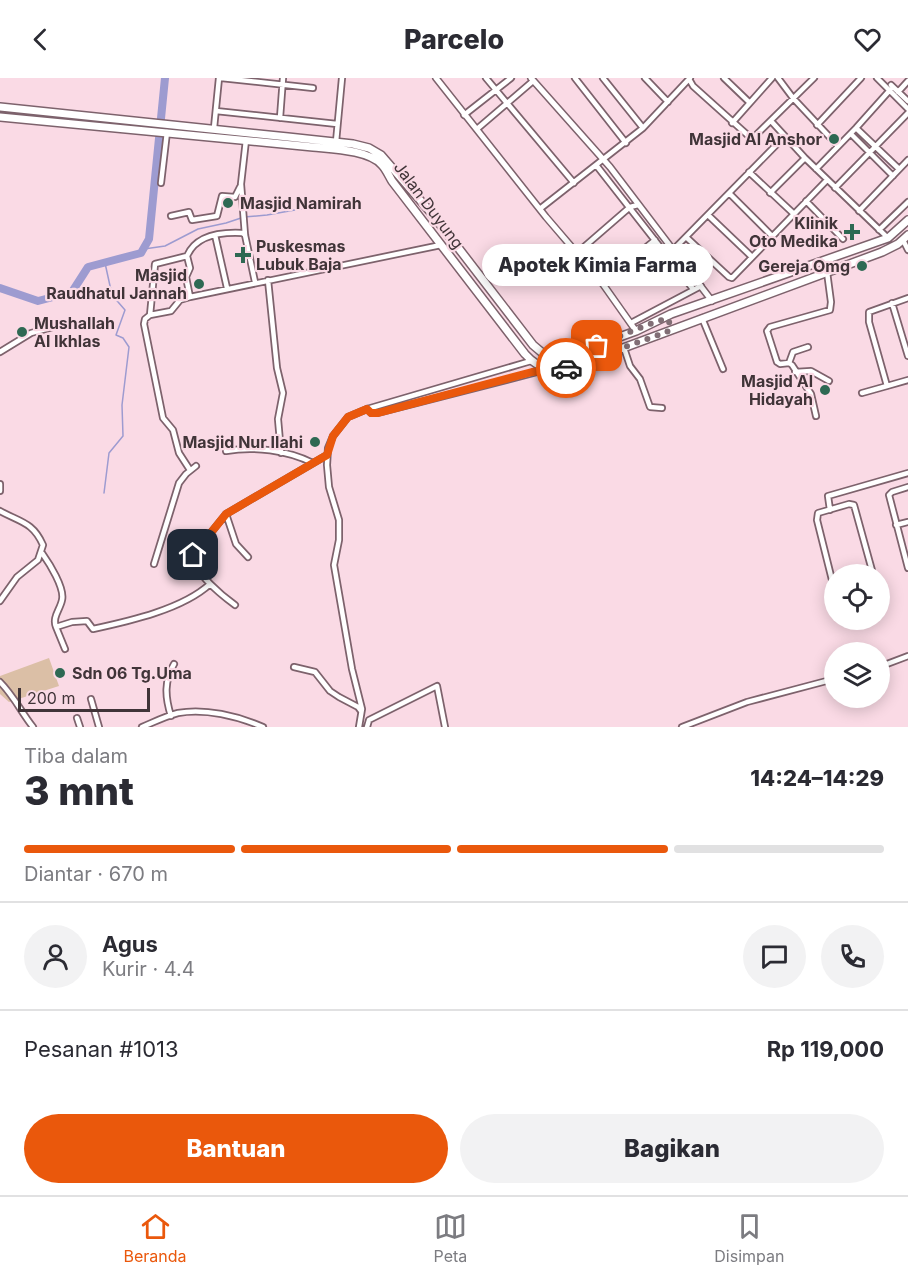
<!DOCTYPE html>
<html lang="id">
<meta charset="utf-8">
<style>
:root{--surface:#fff;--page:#f2f2f3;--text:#2b2b33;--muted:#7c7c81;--line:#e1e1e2;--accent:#ea580c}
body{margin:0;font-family:Inter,sans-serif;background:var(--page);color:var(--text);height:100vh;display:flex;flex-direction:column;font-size:22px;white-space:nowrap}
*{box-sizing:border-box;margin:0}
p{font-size:20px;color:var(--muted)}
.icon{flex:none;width:33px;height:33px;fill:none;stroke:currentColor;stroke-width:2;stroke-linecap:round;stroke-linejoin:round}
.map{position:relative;height:649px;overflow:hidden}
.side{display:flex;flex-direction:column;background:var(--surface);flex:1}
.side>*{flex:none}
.fabs{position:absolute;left:824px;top:486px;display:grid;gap:12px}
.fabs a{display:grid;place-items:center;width:66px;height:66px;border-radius:50%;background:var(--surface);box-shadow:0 3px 15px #0003;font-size:30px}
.scale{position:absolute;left:18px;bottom:15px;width:132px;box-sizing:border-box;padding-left:6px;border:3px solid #403438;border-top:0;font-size:16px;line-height:21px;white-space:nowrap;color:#403438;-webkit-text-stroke:4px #fadae5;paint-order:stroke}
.pin{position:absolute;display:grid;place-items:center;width:51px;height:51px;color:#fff;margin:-26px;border-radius:12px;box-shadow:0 3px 9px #0006}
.courier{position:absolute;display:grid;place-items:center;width:60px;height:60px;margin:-30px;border:4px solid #ea580c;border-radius:50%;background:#fff;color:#222;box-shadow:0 2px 8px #0007}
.bubble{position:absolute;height:42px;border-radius:21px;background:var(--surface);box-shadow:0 3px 15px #0003;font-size:20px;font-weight:800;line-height:42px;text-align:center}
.overview em{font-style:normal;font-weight:800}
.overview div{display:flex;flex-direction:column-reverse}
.overview{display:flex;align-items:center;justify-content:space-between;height:102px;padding:0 24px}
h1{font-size:39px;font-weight:800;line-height:45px}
.bar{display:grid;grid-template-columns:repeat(4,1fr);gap:9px 6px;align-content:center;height:72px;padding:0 24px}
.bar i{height:8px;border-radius:4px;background:var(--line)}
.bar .current{background:var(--accent)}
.bar p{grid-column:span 4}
.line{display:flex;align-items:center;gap:15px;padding:0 24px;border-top:2px solid var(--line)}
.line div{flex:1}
.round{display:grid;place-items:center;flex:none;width:63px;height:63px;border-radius:32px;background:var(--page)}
.cta{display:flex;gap:12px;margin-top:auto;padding:12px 24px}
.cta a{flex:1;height:69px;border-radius:36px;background:var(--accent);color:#fff;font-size:24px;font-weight:800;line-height:69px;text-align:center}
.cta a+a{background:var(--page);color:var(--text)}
header{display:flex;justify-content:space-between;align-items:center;height:78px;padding:0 24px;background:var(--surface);font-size:27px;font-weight:800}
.menu{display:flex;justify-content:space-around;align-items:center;height:84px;border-top:2px solid var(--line);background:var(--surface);font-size:16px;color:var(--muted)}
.menu a{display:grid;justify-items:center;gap:3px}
.menu .current{color:var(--accent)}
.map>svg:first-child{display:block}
.green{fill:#dbbfa6}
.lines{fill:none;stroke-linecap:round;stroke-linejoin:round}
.stream{stroke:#9d9bd0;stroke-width:1.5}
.river{stroke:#9d9bd0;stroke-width:8}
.minor-casing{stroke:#7d626c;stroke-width:8}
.tertiary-casing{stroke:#7d626c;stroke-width:8}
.trunk-casing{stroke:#7d626c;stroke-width:10}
.minor{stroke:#fff;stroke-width:4.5}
.tertiary{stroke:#fff;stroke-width:5}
.trunk{stroke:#fff;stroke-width:7}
.done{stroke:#816e75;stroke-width:6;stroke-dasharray:0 10.8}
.route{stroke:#ea580c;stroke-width:8}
.poi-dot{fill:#2e6953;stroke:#fadae5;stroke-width:2}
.labels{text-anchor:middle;stroke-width:4.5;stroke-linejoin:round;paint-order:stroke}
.poi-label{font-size:16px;font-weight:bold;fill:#403438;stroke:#fadae5;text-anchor:end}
.street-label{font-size:16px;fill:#403438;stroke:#fadae5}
</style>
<header><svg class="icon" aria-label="back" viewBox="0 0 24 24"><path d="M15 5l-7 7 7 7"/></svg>Parcelo<svg class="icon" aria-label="heart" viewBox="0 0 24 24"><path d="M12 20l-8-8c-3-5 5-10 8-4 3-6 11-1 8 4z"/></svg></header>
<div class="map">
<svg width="908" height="649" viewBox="0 0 908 649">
<rect width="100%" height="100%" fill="#fadae5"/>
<path class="green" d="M49 580 59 608 9 624 0 616V598Z"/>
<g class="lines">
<path class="stream" d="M144 171 165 168 198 151 226 145 244 139 267 137 317 128
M104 415 109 375 123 358 122 327 129 269 123 260 116 257 125 232 112 217 105 185"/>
<path class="river" d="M0 210 38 223 72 214 88 189 141 175 149 161 165 0"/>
<g class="minor-casing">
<path id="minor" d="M221 0 313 10
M486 0 574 105
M575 0 626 65
M603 0 643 50
M645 0 668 24
M724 0 749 24
M778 0 793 20 838 68
M877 0 908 31
M689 1 693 8 752 61 814 0
M891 7 908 23
M898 14 908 3
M216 33 337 46
M464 37 511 0
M280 40 283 0
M771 43 805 80 888 160
M732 45 772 0
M817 47 861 0
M214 50 219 0
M856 50 899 91
M477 51 533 3
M851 56 893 98
M246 62 241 106 245 157 255 204
M336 64 342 0
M596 87 693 211
M816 91 856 50 890 12
M749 94 794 136
M161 105 167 54
M835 110 908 35
M729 115 772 158
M770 115 805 80
M806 123 843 161
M541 130 643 50 690 0
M859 133 908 82
M708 137 752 179
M171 138 189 134 192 142 217 138 222 118 235 119 240 109
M879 152 908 124
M215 157 227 210
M686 159 729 199 732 200 827 102
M903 162 908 172
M674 171 785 58
M577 175 630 129 638 127
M187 178 155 186 150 237 145 241 144 246 163 340 173 352 179 375 190 392
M268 202 277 290 283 315 278 341 281 375
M602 205 655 162
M190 219 186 199 190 190 187 178C196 157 221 154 242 155L245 157
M892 225 908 278
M150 237 171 233 180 222 190 219 441 167
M702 240 723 291
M631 245 701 208
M624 270 630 288 640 301 650 329 662 330
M0 274 31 255 68 245
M789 285 793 274 808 269
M795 294 811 293 829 303
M887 308 908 302
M862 315 887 308 869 244V234L908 220
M367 331 371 335H378L545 292
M816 338 811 316 792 287 789 285 780 286 777 284 767 253 770 249 830 232 831 224 827 194
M226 373C254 368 287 372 313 385
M0 406V413
M908 409 892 414 889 417 908 490
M830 432 828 418 908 395
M0 433C20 444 33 444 43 467L38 482 17 499 0 523
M226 436 236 466 248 479
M896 447 908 444
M42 475C49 485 65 510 62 522 60 532 52 539 56 549
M154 486 179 405 186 396 196 388
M834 510 817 442 818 435 849 426 854 427 873 496
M879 520 882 532 879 537
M235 527C220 516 198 497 192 480L196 473 226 436 327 377
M842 542 845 545 860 542
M65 571 56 549 72 544 87 543 93 551C130 543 183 531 210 506
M294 589 315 594 330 613 339 619 358 629 361 633
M879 589 908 578
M0 604C14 618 21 634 33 649
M91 621 99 649
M171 638C165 619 164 603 174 586
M77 640 80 649
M142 649C154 644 166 638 178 635 205 630 238 638 263 649
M359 649 362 631 352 591 334 487 339 462V442L329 409 327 387 328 370 333 358 348 339 367 331 531 283
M367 649 369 642 437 608 445 649
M682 649 747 624 834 601"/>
</g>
<g class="tertiary-casing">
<path id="tertiary" d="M436 0 546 139 600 202 636 253
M531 0 610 89 712 223"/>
</g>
<g class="trunk-casing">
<path id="trunk" d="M0 29 288 59 353 66 369 70 381 77 433 137 533 267 546 278H567L636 253 671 236 888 160 908 142
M0 39 313 69C332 71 369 72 382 87 386 91 389 98 392 103L525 276C543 296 556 292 580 286L882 174 898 166 908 157"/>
</g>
<use href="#minor" class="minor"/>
<use href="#tertiary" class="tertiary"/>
<use href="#trunk" class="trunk"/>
</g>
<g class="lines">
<path class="done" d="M566 290 667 254 671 249 668 241C661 240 608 263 597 268"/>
<path class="route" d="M193 477 226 436 327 377 333 358 348 339 367 331 371 335H378L532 294 566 290"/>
</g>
<g class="poi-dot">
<circle cx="834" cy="61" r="6"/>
<circle cx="228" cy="125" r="6"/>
<path d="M849 145h6v6h6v6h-6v6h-6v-6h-6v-6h6z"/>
<path d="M240 168h6v6h6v6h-6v6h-6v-6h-6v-6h6z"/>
<circle cx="862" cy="188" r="6"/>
<circle cx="199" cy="206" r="6"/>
<circle cx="22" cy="254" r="6"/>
<circle cx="825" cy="312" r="6"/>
<circle cx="315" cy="364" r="6"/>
<circle cx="60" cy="595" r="6"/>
</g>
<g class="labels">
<g class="poi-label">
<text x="822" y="67">Masjid Al Anshor</text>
<text x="240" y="131" text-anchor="start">Masjid Namirah</text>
<text x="838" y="151">Klinik<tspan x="838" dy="18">Oto Medika</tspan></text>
<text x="256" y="174" text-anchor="start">Puskesmas<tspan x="256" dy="18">Lubuk Baja</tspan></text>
<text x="850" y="194">Gereja Omg</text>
<text x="187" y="203">Masjid<tspan x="187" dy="18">Raudhatul Jannah</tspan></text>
<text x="34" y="251" text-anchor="start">Mushallah<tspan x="34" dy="18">Al Ikhlas</tspan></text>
<text x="813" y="309">Masjid Al<tspan x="813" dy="18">Hidayah</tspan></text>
<text x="303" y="370">Masjid Nur Ilahi</text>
<text x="72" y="601" text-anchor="start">Sdn 06 Tg.Uma</text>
</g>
<g class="street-label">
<text transform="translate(429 127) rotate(53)" y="6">Jalan Duyung</text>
</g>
</g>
</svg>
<div class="fabs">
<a><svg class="icon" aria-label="locate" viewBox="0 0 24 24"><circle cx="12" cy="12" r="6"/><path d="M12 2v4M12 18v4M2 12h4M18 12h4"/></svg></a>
<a><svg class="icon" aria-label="layers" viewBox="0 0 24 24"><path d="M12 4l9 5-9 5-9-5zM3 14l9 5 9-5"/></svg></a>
</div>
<div class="scale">200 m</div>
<div class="pin" style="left:597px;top:268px;background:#ea580c"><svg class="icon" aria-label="bag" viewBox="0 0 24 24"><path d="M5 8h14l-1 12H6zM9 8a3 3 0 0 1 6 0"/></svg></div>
<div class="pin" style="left:193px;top:477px;background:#1f2937"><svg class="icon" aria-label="home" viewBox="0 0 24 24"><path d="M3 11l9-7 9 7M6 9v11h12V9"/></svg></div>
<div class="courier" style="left:566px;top:290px"><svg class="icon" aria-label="car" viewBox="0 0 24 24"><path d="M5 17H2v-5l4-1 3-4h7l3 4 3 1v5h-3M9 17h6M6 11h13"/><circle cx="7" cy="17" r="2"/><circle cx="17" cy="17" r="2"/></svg></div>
<div class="bubble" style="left:482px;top:166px;width:231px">Apotek Kimia Farma</div>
</div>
<section class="side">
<div class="overview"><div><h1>3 mnt</h1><p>Tiba dalam</p></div><em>14:24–14:29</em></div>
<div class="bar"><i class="current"></i><i class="current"></i><i class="current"></i><i></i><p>Diantar · 670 m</p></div>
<div class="line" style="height:108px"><a class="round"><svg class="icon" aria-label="person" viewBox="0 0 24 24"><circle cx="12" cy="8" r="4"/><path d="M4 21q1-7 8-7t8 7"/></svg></a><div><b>Agus</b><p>Kurir · 4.4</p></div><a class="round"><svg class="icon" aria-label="chat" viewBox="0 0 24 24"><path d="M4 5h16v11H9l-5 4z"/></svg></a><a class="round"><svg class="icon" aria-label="phone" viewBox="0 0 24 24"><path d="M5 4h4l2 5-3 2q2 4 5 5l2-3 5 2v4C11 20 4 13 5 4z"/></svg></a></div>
<div class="line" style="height:78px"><div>Pesanan #1013</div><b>Rp 119,000</b></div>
<div class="cta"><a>Bantuan</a><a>Bagikan</a></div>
</section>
<nav class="menu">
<a class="current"><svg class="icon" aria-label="home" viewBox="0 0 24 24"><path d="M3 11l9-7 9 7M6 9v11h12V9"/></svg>Beranda</a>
<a><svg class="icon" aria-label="map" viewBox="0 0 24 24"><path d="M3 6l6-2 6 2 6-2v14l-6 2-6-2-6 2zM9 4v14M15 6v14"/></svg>Peta</a>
<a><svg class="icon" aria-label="saved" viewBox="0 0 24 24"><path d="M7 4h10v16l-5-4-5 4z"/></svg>Disimpan</a>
</nav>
